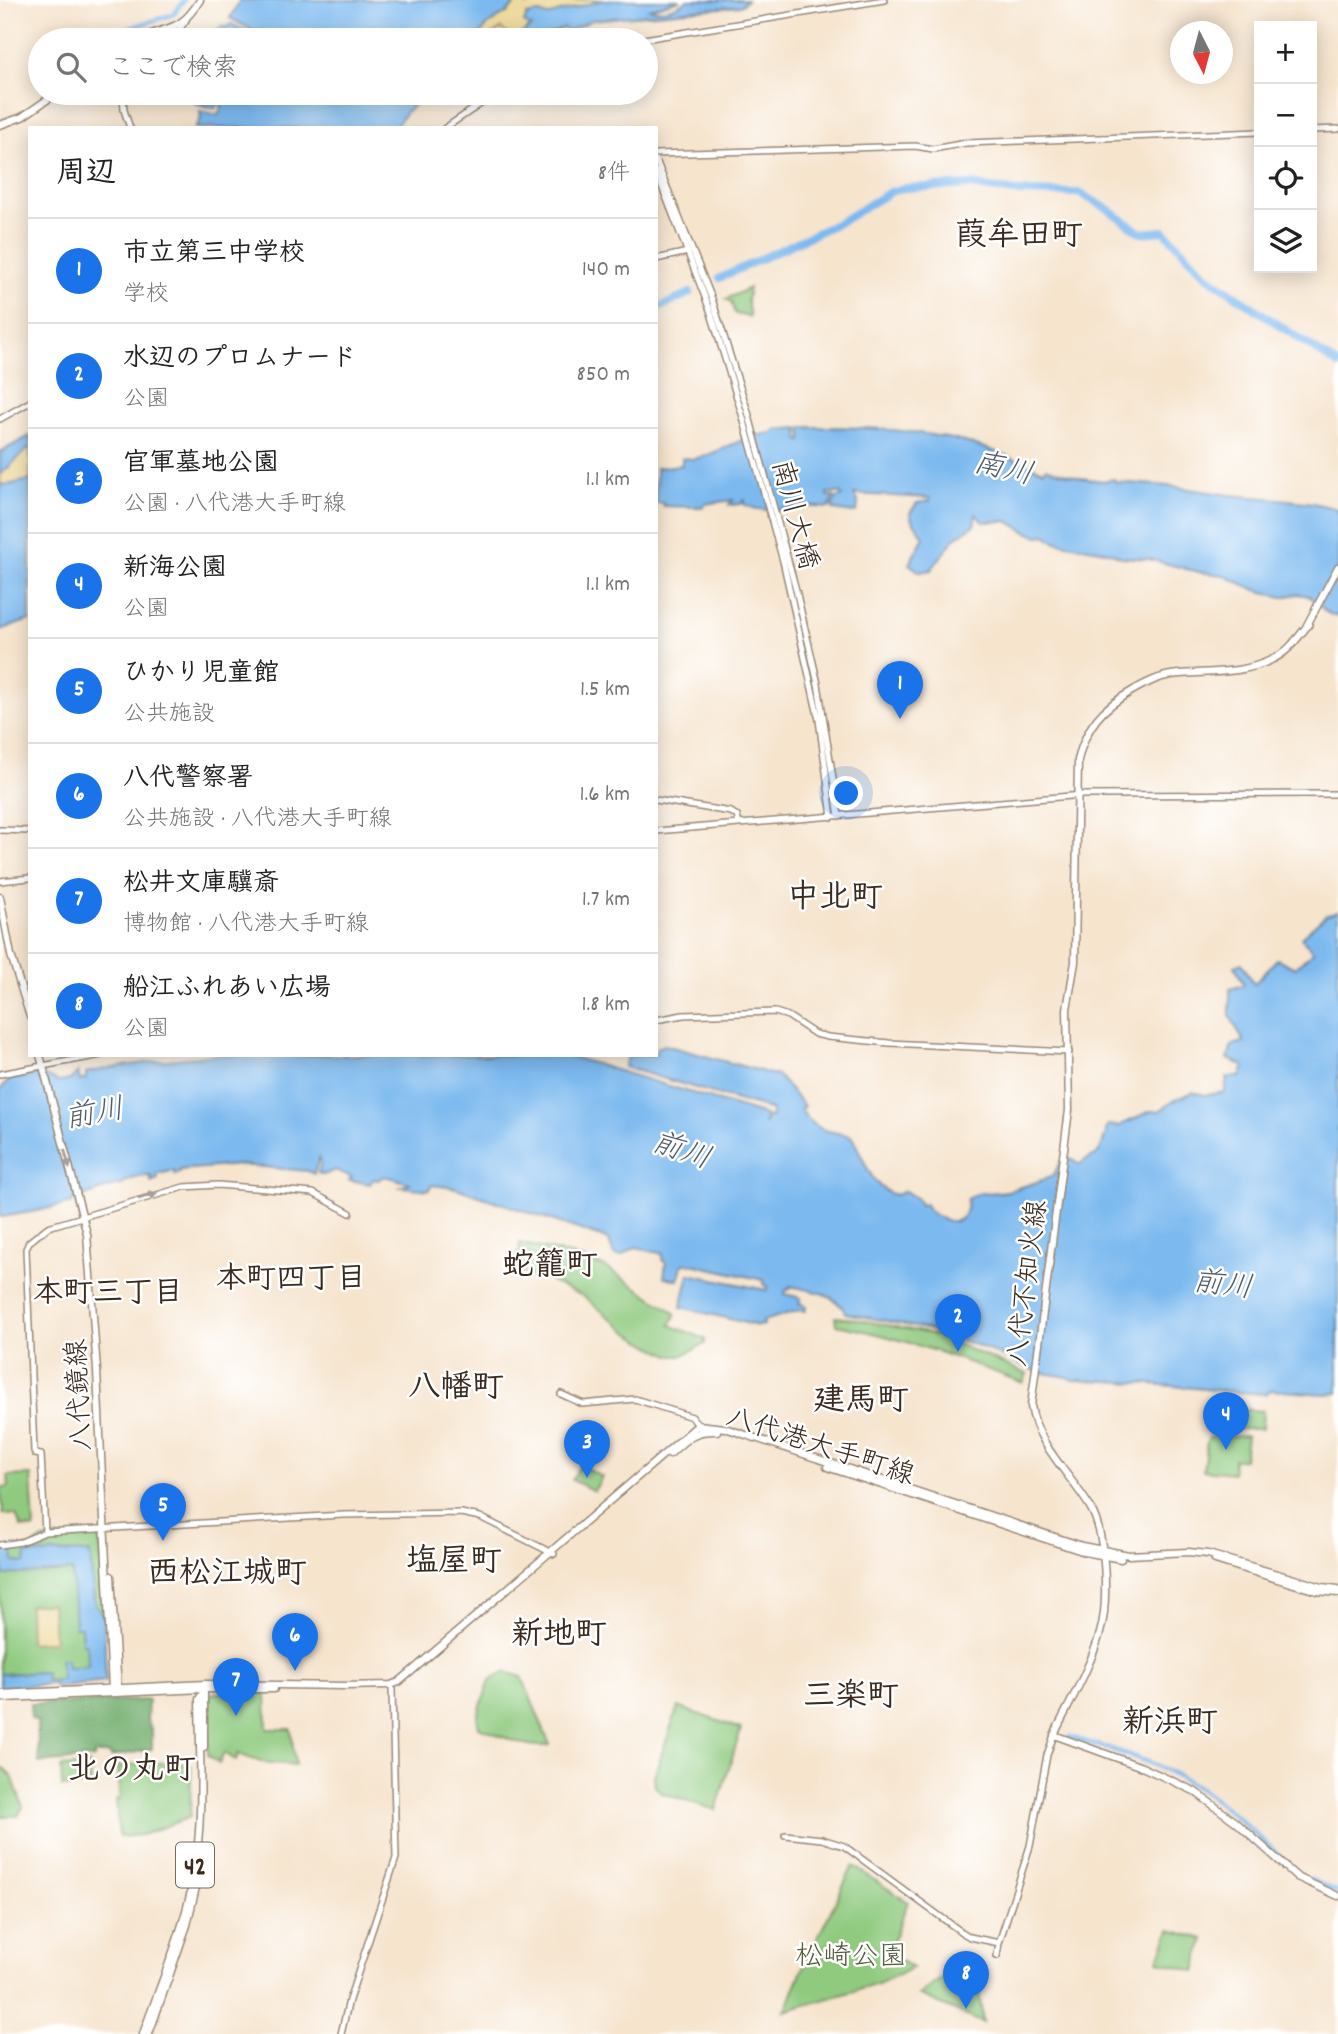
<!DOCTYPE html>
<html lang="ja">
<meta charset="utf-8">
<style>
body{margin:0;font-family:Dekko,"Klee One",sans-serif;background:#f6f6f6;color:#222}
.controls{position:absolute;right:21px;top:21px;display:grid;overflow:hidden;border-radius:0px;box-shadow:0 4px 18px #0003}
.controls button{width:63px;height:63px;display:grid;place-items:center;padding:0;border:0;border-bottom:2px solid #e0e0e0;background:#fff;color:#222;font:35px sans-serif}
.compass{position:absolute;left:1170px;top:21px;width:63px;height:63px;border-radius:50%;background:#fff;box-shadow:0 4px 18px #0003;rotate:174deg}
.you{position:absolute;left:847px;top:794px;width:24px;height:24px;margin:-18px;border:5px solid #fff;border-radius:50%;background:#1a73e8;box-shadow:0 0 0 10px #1a73e833}
.badge{display:grid;place-items:center;width:46px;height:46px;border-radius:50%;background:#1a73e8;color:#fff;font-size:23px;font-weight:700}
.pin{position:absolute;translate:-50% -58px;filter:drop-shadow(0 2px 4px #0008)}
.pin::after{content:'';position:absolute;top:37px;width:24px;height:21px;background:inherit;clip-path:polygon(0 0,100% 0,50% 100%)}
.list{margin:0;padding:0;list-style:none}
h2{display:flex;justify-content:space-between;align-items:center;height:91px;margin:0;padding:0 28px;font-size:30px}
h2 small{font-size:23px;font-weight:400;color:#767676}
.list li{display:grid;grid-template-columns:46px 1fr auto;gap:21px;align-items:center;box-sizing:border-box;height:105px;padding:0 28px;border-top:2px solid #e0e0e0}
.list b{display:block;font-size:26px;white-space:nowrap}
.list p{margin:0;font-size:23px;white-space:nowrap;color:#767676}
.list em{font-size:23px;font-style:normal;color:#767676}
.icon{flex:none;width:38px;height:38px;fill:none;stroke:currentColor;stroke-width:2;stroke-linecap:round;stroke-linejoin:round}
.map{position:relative;flex:none;width:1338px;height:2034px;overflow:hidden}
.search{position:absolute;background:#fff;box-shadow:0 4px 18px #0003;left:28px;top:28px;width:630px;height:77px;display:flex;align-items:center;gap:18px;box-sizing:border-box;padding:0 24px;border-radius:38px;color:#767676;font-size:26px}
.panel{position:absolute;background:#fff;box-shadow:0 4px 18px #0003;left:28px;top:126px;width:630px;height:931px;border-radius:0px}
.map>svg:first-child{display:block}
</style>
<div class="map">
<svg width="1338" height="2034" viewBox="0 0 1338 2034">
<rect width="100%" height="100%" fill="#fff"/>
<filter id="ink" filterUnits="userSpaceOnUse"><feTurbulence type="fractalNoise" baseFrequency=".0143" numOctaves="2"/><feDisplacementMap in="SourceGraphic" scale="14" xChannelSelector="R" yChannelSelector="G"/><feConvolveMatrix kernelMatrix="1 2 1 2 8 2 1 2 1" color-interpolation-filters="sRGB"/></filter>
<filter id="wash" filterUnits="userSpaceOnUse"><feTurbulence type="fractalNoise" baseFrequency=".00686" numOctaves="4" result="noise"/><feDisplacementMap in="SourceGraphic" scale="28" xChannelSelector="R" yChannelSelector="G"/><feGaussianBlur stdDeviation="1.57" result="paint"/><feColorMatrix in="noise" values="0 0 0 0 0 0 0 0 0 0 0 0 0 0 0 0 0 1.4 0 .05"/><feComposite in="paint" operator="in"/></filter>
<g filter="url(#wash)">
<rect width="100%" height="100%" fill="#f6e4cd"/>
<path fill="#8fca7f" stroke="#657a4e" stroke-width="2" d="M749 288 747 301 750 317 735 314 731 302 726 299Z
M520 1243 571 1255 605 1267 671 1310 676 1315 670 1325 705 1339V1344L681 1356H672L651 1346 629 1333 583 1296 551 1282 539 1260 519 1249Z
M518 1252C529 1259 541 1265 541 1280L509 1267Z
M835 1317 855 1319 936 1335 1027 1374 1023 1383C962 1359 901 1337 836 1325Z
M1210 1407 1263 1411 1262 1429H1209Z
M1247 1436 1244 1459H1234L1233 1473 1203 1470 1207 1441 1210 1437Z
M580 1465 602 1477 594 1491 572 1480Z
M31 1475 34 1529 21 1527 16 1515 3 1514 1 1488 9 1487 8 1476Z
M100 1536 106 1680 0 1687V1549L32 1547 43 1539Z
M504 1672 522 1677 550 1745C528 1750 499 1735 479 1727L477 1717 490 1680Z
M266 1692 267 1729H291L295 1765 261 1762 238 1754 236 1760 224 1753 219 1764 208 1755V1696L214 1693Z
M678 1707 741 1729 716 1810 662 1793 655 1786 654 1776Z
M169 1762 191 1765 190 1817 142 1835 119 1837 116 1799H120L118 1766Z
M90 1765 91 1785 62 1787 61 1767Z
M0 1769H4L12 1776 23 1807 18 1816H0Z
M853 1866 908 1902 888 1953 912 1968 878 1984 785 2011 803 1968Z
M1170 1930 1204 1939 1195 1971 1158 1961Z
M944 1977 979 1991 983 2023 918 1995Z"/>
<path fill="#73ae6e" stroke="#576c46" stroke-width="2" d="M148 1700 147 1719 152 1732V1749L111 1757 110 1754H94V1758L39 1763 37 1720 31 1719 30 1704Z"/>
<path fill="#eeda9e" stroke="#94825e" stroke-width="2" d="M518 0H530L526 6 535 0H603L547 16 539 13C532 27 520 40 504 40L508 34 501 29 486 40H477L487 25 508 12Z
M30 447V480L7 485 0 484 1 472Z
M34 1604H52L54 1642 30 1643 29 1606Z"/>
<path fill="#7bb9ef" stroke="#5b7286" stroke-width="2" d="M240 0H518L508 12 487 25 477 40H206L222 26 226 28 231 24 249 33 252 30 230 18Z
M603 0H680L649 9C661 12 677 8 687 0H747L740 6 592 20 567 32 564 28 536 40H513L531 27 524 23 527 15 539 13 547 16Z
M196 93H428L407 111 394 128H195L201 118 200 111 218 115 222 106 219 102 215 108 195 103Z
M802 427C858 427 914 428 968 443 995 450 1019 461 1044 471L1046 468 1081 478 1103 481 1114 479 1116 482 1169 486 1229 495 1279 499 1313 503 1338 509V617L1327 613 1309 596 1298 594 1282 597 1256 590 1223 575 1198 572 1149 559 1121 557 1110 552 1057 542 1045 535 1038 536 1027 532 1007 521 983 522 976 514 974 525 954 539 931 570 920 572 909 564 924 537 912 520 910 513 917 503 930 501V498L854 494 858 501 857 511 853 513 834 510 832 507 836 498 842 496 840 493H827V496H834L829 508 802 506 801 504C787 511 758 513 744 504L745 499 741 504 729 505 733 500 704 504V507L663 506V503H656V468L682 465V458L694 459 708 455 745 439 751 440 753 436 773 433 775 430 799 428V440L802 441Z
M30 436V447L0 475V452Z
M30 480V620L0 630V484L7 485Z
M1338 911V1393L1324 1394 1271 1390 1265 1394C1200 1390 1136 1380 1072 1380L1068 1377 1038 1372 979 1346 931 1330 846 1313C831 1290 815 1292 790 1286L789 1290H786L785 1294 801 1298 799 1303 806 1306 805 1311 800 1310 763 1321 764 1325 758 1326 681 1307 689 1274 766 1290 768 1286 764 1285V1280L687 1263 682 1265 678 1280 664 1277 666 1263 662 1260 663 1254 636 1247 621 1256 614 1255 609 1241 602 1237 456 1188 432 1185 429 1190 401 1187 410 1183 384 1176 378 1180 373 1179 370 1184 349 1180 352 1177 335 1170 324 1175 318 1173 321 1164 319 1158 314 1174 308 1171 240 1165 180 1170V1173L175 1175 174 1171 157 1174 158 1179 151 1182V1176C140 1176 129 1178 122 1185 107 1186 89 1196 73 1200V1203C49 1208 25 1214 0 1217V1090L9 1080 40 1074 59 1082 70 1080 78 1072 80 1081 86 1079V1073C130 1063 172 1060 215 1055H566L765 1115 764 1125 768 1116 772 1117V1110L624 1067 627 1058 633 1055H656V1048L665 1045 778 1076 804 1106 801 1109C811 1131 830 1131 851 1136 864 1155 870 1190 896 1195L905 1191 917 1199 920 1205 926 1204 927 1209C945 1224 967 1230 967 1199 978 1189 997 1195 1011 1190 1026 1185 1039 1183 1054 1175L1060 1162 1066 1158 1073 1159 1079 1165C1085 1160 1090 1158 1096 1155 1103 1150 1105 1133 1108 1125L1119 1126 1151 1111H1159L1177 1099 1193 1092 1205 1095 1225 1092 1227 1077H1240L1244 1066 1228 1059 1232 1045 1244 1042 1230 1016V989L1244 985 1235 966 1242 963 1254 984 1277 959 1295 968 1313 952 1301 937 1326 915Z
M10 1549 13 1551 14 1562 25 1563 26 1554 90 1552 94 1602 104 1617 106 1681 55 1687 53 1684 0 1687V1674L45 1672 46 1681 62 1680 60 1659H66L67 1668 88 1666 87 1645 82 1644 81 1627H75L72 1571 4 1575 0 1550Z"/>
<g fill="none" stroke-linecap="round" stroke-linejoin="round">
<path stroke="#7bb9ef" stroke-width="4.5" d="M108 40 124 30 174 14 184 0
M0 122 13 118
M1069 1737C1113 1749 1161 1763 1200 1789 1234 1812 1264 1842 1294 1870
M1309 1879 1338 1892"/>
<path stroke="#7bb9ef" stroke-width="8" d="M720 278 842 221 890 192 904 188 971 185 1015 192 1079 193 1108 209 1138 231 1142 233 1164 231 1208 277 1338 365
M656 309 690 293"/>
</g>
</g>
<g filter="url(#ink)">
<g fill="none" stroke-linecap="round" stroke-linejoin="round">
<defs>
<path id="minor" d="M172 40 186 20
M638 40 884 0
M123 93 124 110 130 128
M445 128 497 93
M1312 130 1338 129
M656 154 915 146 933 149 966 143 1259 132
M656 160 712 299 748 412 796 590 818 684 839 816
M656 171 710 310 742 414 783 561 819 720 832 817
M656 259 688 252
M0 419 30 402
M656 800 731 812 737 816 739 824
M0 830 30 831
M656 831 1083 795 1338 794
M0 881 30 878
M656 1020 683 1015 775 1012 788 1016 815 1034 828 1037 889 1043 1069 1052
M0 1074 101 1055
M561 1394 583 1404 635 1399 692 1417 701 1430
M45 1532 41 1455 35 1454 34 1451 26 1249 29 1242 48 1227 184 1187 218 1185 313 1193 350 1213
M0 1545 21 1542 45 1532 343 1515 461 1513 480 1517 554 1554
M785 1835 822 1839 844 1846 960 1931 970 1937 999 1943
M997 1956 999 1943 1030 1846 1047 1755 1054 1735
M341 2034 349 2000 396 1858 392 1689"/>
<path id="major" d="M137 40C167 25 179 34 200 0
M0 125 22 117 57 93
M1309 624C1297 638 1289 652 1271 660 1241 675 1204 671 1171 675 1157 677 1144 684 1132 691 1102 708 1086 726 1078 760L1075 962 1067 1009 1069 1110 1031 1406C1037 1445 1070 1474 1090 1507 1106 1533 1109 1603 1100 1633 1090 1668 1070 1702 1054 1735L1142 1767 1194 1791 1236 1822 1297 1877 1338 1896
M1306 627 1338 567
M0 897 11 955 30 1017
M40 1055 87 1234 97 1370 112 1690
M670 1454C688 1438 693 1430 717 1431
M827 1467 1085 1552 1121 1559
M1215 1560 1317 1591 1338 1593
M111 1576 118 1691
M0 1694 206 1684 345 1686 391 1685 399 1682 698 1425 725 1428 1082 1546 1129 1555 1188 1552 1208 1554 1322 1587 1338 1589
M5 1698 204 1689H274
M204 1747V1691
M143 2034C160 1985 184 1930 193 1881 204 1821 200 1759 199 1699L205 1689
M149 2034 187 1925 196 1887"/>
</defs>
<use href="#minor" stroke="#988776" stroke-width="8"/>
<use href="#major" stroke="#988776" stroke-width="9"/>
<use href="#minor" stroke="#fff" stroke-width="5"/>
<use href="#major" stroke="#fff" stroke-width="6"/>
</g>
<defs><path id="oneway-solid" d="M-6-.8H1V-3.2L6.5 0L1 3.2V.8H-6Z" transform="scale(1.75)"/></defs>
<g fill="#a79f9a">
<use href="#oneway-solid" transform="translate(67 1159) rotate(75)"/>
<use href="#oneway-solid" transform="translate(148 1196) rotate(-17)"/>
</g>
</g>
<g text-anchor="middle" stroke-width="5" stroke-linejoin="round" paint-order="stroke">
<rect fill="#fff" stroke="#766a62" stroke-width="2" x="176" y="1842.5" width="38" height="45" rx="5"/>
<g font-size="26" font-weight="bold" fill="#3b2a1e">
<text x="195" y="1874">42</text>
</g>
<g font-size="28" fill="#3b2a1e" stroke="#fff">
<text transform="translate(797 514) rotate(75)" y="10">南川大橋</text>
<text transform="translate(1025 1283) rotate(-83)" y="10">八代不知火線</text>
<text transform="translate(77 1395) rotate(-93)" y="10">八代鏡線</text>
<text transform="translate(821 1444) rotate(18)" y="10">八代港大手町線</text>
</g>
<g font-size="28" fill="#545a3b" stroke="#fff">
<text x="851" y="1964">松崎公園</text>
</g>
<g font-size="30" font-style="italic" fill="#515c67" stroke="#fff">
<text transform="translate(1004 467) rotate(13)" y="10">南川</text>
<text transform="translate(94 1112) rotate(-10)" y="10">前川</text>
<text transform="translate(682 1149) rotate(19)" y="10">前川</text>
<text transform="translate(1223 1283) rotate(7)" y="10">前川</text>
</g>
<g font-size="30" font-weight="bold" fill="#3b2a1e" stroke="#fff">
<text x="291" y="1287">本町四丁目</text>
<text x="108" y="1301">本町三丁目</text>
</g>
<g font-size="32" font-weight="bold" fill="#3b2a1e" stroke="#fff">
<text x="1019" y="244">葭牟田町</text>
<text x="835" y="906">中北町</text>
<text x="550" y="1274">蛇籠町</text>
<text x="456" y="1396">八幡町</text>
<text x="861" y="1409">建馬町</text>
<text x="454" y="1570">塩屋町</text>
<text x="227" y="1582">西松江城町</text>
<text x="559" y="1643">新地町</text>
<text x="851" y="1705">三楽町</text>
<text x="1170" y="1731">新浜町</text>
<text x="132" y="1778">北の丸町</text>
</g>
</g>
</svg>
<div class="controls">
<button>+</button>
<button>−</button>
<button><svg class="icon" aria-label="locate" viewBox="0 0 24 24"><circle cx="12" cy="12" r="6"/><path d="M12 2v4M12 18v4M2 12h4M18 12h4"/></svg></button>
<button><svg class="icon" aria-label="layers" viewBox="0 0 24 24"><path d="M12 4l9 5-9 5-9-5zM3 14l9 5 9-5"/></svg></button>
</div>
<svg class="compass" viewBox="-18 -18 36 36"><path d="M0-13l5 13h-10z" fill="#e53935"/><path d="M0 13l5-13h-10z" fill="#767676"/></svg>
<div class="you"></div>
<div class="pin badge" style="left:900px;top:719px">1</div>
<div class="pin badge" style="left:958px;top:1352px">2</div>
<div class="pin badge" style="left:587px;top:1478px">3</div>
<div class="pin badge" style="left:1226px;top:1450px">4</div>
<div class="pin badge" style="left:163px;top:1541px">5</div>
<div class="pin badge" style="left:295px;top:1671px">6</div>
<div class="pin badge" style="left:236px;top:1716px">7</div>
<div class="pin badge" style="left:966px;top:2009px">8</div>
<div class="search"><svg class="icon" aria-label="search" viewBox="0 0 24 24"><circle cx="10" cy="10" r="6"/><path d="M15 15l6 6"/></svg>ここで検索</div>
<section class="panel">
<h2>周辺<small>8件</small></h2>
<ul class="list">
<li><span class="badge">1</span><div><b>市立第三中学校</b><p>学校</p></div><em>140 m</em></li>
<li><span class="badge">2</span><div><b>水辺のプロムナード</b><p>公園</p></div><em>850 m</em></li>
<li><span class="badge">3</span><div><b>官軍墓地公園</b><p>公園 · 八代港大手町線</p></div><em>1.1 km</em></li>
<li><span class="badge">4</span><div><b>新海公園</b><p>公園</p></div><em>1.1 km</em></li>
<li><span class="badge">5</span><div><b>ひかり児童館</b><p>公共施設</p></div><em>1.5 km</em></li>
<li><span class="badge">6</span><div><b>八代警察署</b><p>公共施設 · 八代港大手町線</p></div><em>1.6 km</em></li>
<li><span class="badge">7</span><div><b>松井文庫驥斎</b><p>博物館 · 八代港大手町線</p></div><em>1.7 km</em></li>
<li><span class="badge">8</span><div><b>船江ふれあい広場</b><p>公園</p></div><em>1.8 km</em></li>
</ul>
</section>
</div>
